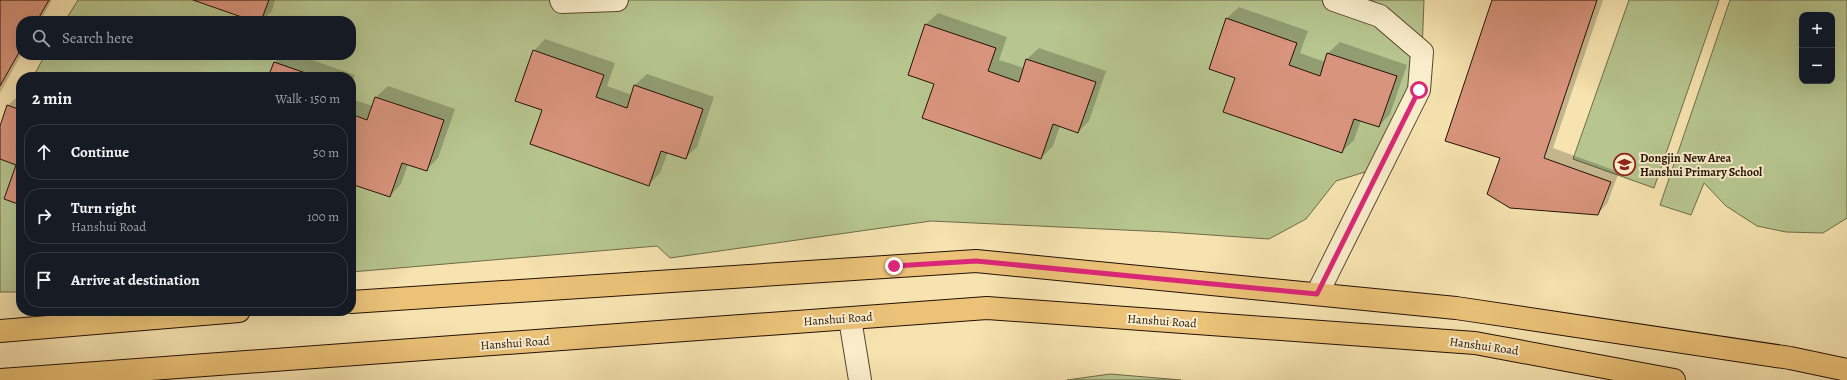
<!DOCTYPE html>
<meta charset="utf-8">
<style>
body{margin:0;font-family:Alegreya,serif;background:#20242c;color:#f1f3f6}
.controls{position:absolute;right:12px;top:12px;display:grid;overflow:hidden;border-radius:8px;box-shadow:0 4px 16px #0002}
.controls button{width:36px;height:36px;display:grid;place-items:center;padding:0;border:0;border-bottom:1px solid #363941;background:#171b24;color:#f1f3f6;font:20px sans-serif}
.stop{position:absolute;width:12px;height:12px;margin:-9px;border:3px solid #db2777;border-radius:50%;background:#fff}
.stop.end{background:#db2777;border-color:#fff;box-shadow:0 1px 4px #0008}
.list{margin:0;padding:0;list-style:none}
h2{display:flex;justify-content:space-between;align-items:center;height:52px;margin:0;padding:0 16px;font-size:17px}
h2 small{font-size:13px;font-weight:400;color:#9ea1a6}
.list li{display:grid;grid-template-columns:26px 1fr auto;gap:12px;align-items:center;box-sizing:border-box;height:56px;margin:0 8px 8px;padding:0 8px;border:1px solid #363941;border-radius:16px}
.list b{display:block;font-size:15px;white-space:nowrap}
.list p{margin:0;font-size:13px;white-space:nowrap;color:#9ea1a6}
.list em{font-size:13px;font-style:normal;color:#9ea1a6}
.icon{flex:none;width:22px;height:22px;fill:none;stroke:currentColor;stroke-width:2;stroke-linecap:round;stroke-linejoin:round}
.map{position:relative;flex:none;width:1847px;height:380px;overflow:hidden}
.search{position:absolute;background:#171b24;box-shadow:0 4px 16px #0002;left:16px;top:16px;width:340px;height:44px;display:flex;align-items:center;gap:10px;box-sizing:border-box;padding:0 14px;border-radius:16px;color:#9ea1a6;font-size:15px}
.panel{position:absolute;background:#171b24;box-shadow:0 4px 16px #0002;left:16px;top:72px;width:340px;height:244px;border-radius:16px}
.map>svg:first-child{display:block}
</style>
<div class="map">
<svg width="1847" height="380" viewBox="0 0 1847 380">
<rect width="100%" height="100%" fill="#f6e3af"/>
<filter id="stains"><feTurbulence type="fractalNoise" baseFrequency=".005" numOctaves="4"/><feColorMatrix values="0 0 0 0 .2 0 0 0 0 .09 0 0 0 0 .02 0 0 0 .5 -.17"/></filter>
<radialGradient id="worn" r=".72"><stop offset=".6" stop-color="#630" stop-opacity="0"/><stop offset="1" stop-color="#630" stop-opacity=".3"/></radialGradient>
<path fill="#b7c58f" stroke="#6e6b4a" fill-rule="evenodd" d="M78 0H1424L1422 52 1381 167 1336 181 1306 219 1269 239 1167 232 931 221 670 258 657 246 351 272V77H33L45 55H351V21H65Z
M1629 0H1719L1654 188 1573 159Z
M1730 0H1847V218L1823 233 1786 232 1757 226 1726 206 1704 183 1691 215 1660 205ZM1802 15H1832V81H1802Z
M21 99V292H0V139Z
M1110 374 1181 380H1067Z"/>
<path fill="#0003" d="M0 0H52L40 21H21V55L0 93Z
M196 0H275L272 11 261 21H256Z
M1493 0H1603L1553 148 1619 172 1607 204 1597 214 1501 157Z
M1239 7 1308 31 1300 53 1325 62 1328 53 1340 42 1407 65 1390 114 1379 126 1361 120 1354 140 1342 152 1236 77 1210 68 1227 18Z
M938 13 1007 37 999 60 1024 68 1027 59 1039 48 1106 71 1089 121 1078 132 1060 126 1053 146 1041 158 935 83 926 24Z
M545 39 615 63 607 86 632 95 635 85 647 74 714 97 697 147 685 158 668 152 660 173 649 184 543 110 534 51Z
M282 55H298L355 75 351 87V77H270L275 62Z
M388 86 455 109 438 158 426 170 408 164 401 184 390 196 351 183V99L373 106 376 97Z
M20 94H21V204L17 164 0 158V129L8 105Z"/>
<path fill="#d8947c" stroke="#251106" d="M0 0H49L37 21H21V49L0 86Z
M193 0H269L261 21H253Z
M1492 0H1597L1544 158 1611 182 1598 215 1510 208 1487 194 1500 158 1445 141Z
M1226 18 1297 43 1289 65 1320 76 1327 53 1397 76 1379 127 1354 119 1342 153 1223 112 1235 78 1209 69Z
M925 24 996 48 988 71 1019 82 1026 59 1096 82 1078 133 1053 124 1041 159 922 118 934 84 908 75Z
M533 50 604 75 596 97 627 108 634 85 703 109 686 159 661 151 649 186 530 144 542 110 515 101Z
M274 62 317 77H268Z
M375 97 444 120 427 171 402 163 390 197 351 184V114L367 120Z
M7 105 21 110V205L4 199 16 165 0 159V126Z"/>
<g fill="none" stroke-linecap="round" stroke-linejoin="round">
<defs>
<path id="minor" d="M561 0 562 2 617 0
M1317 294 1419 90 1422 52 1380 16 1334 0
M850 319 860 380"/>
<path id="major" d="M351 302 976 261 1456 308 1790 358 1847 370
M0 331 239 311
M0 380 987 308 1475 343 1674 380"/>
</defs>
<use href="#minor" stroke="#594630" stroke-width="24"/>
<use href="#major" stroke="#251106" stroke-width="24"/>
<use href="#minor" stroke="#f9edcb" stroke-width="22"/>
<use href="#major" stroke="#ebc278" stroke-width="22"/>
</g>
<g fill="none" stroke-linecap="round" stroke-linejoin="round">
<path stroke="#db2777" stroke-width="5" d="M894 266 976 261 1317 294 1419 90"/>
</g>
<defs>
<symbol id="school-ring" viewBox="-11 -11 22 22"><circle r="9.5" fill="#f9edcb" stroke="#8f2418" stroke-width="1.5"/><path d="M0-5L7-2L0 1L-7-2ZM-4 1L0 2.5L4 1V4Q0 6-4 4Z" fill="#8f2418"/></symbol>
</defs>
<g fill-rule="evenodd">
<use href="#school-ring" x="1612" y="152" width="25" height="25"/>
</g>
<g text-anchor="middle" stroke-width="4" stroke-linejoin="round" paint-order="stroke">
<g font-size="12" font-weight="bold" fill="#251106" stroke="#f9edcb" text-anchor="start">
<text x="1640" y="162">Dongjin New Area<tspan x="1640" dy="14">Hanshui Primary School</tspan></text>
</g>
<g font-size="12" fill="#251106" stroke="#f9edcb">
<text transform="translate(838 319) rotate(-4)" y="4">Hanshui Road</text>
<text transform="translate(1162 321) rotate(4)" y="4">Hanshui Road</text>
<text transform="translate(515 343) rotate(-4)" y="4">Hanshui Road</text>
<text transform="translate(1484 346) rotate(8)" y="4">Hanshui Road</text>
</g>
</g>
<rect width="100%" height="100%" filter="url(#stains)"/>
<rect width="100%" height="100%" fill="url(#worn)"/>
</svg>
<div class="controls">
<button>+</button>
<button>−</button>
</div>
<div class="stop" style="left:1419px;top:90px"></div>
<div class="stop end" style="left:894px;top:266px"></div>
<div class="search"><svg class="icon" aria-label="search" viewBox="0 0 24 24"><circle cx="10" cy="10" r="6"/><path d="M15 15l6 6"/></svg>Search here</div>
<section class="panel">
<h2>2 min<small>Walk · 150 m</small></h2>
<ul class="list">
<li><svg class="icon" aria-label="ahead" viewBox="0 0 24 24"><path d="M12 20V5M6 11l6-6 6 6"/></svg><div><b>Continue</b></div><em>50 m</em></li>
<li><svg class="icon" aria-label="right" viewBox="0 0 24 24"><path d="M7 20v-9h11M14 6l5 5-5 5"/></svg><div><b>Turn right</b><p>Hanshui Road</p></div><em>100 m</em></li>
<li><svg class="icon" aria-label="arrive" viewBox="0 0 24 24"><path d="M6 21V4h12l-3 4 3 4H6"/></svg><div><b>Arrive at destination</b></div></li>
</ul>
</section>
</div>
